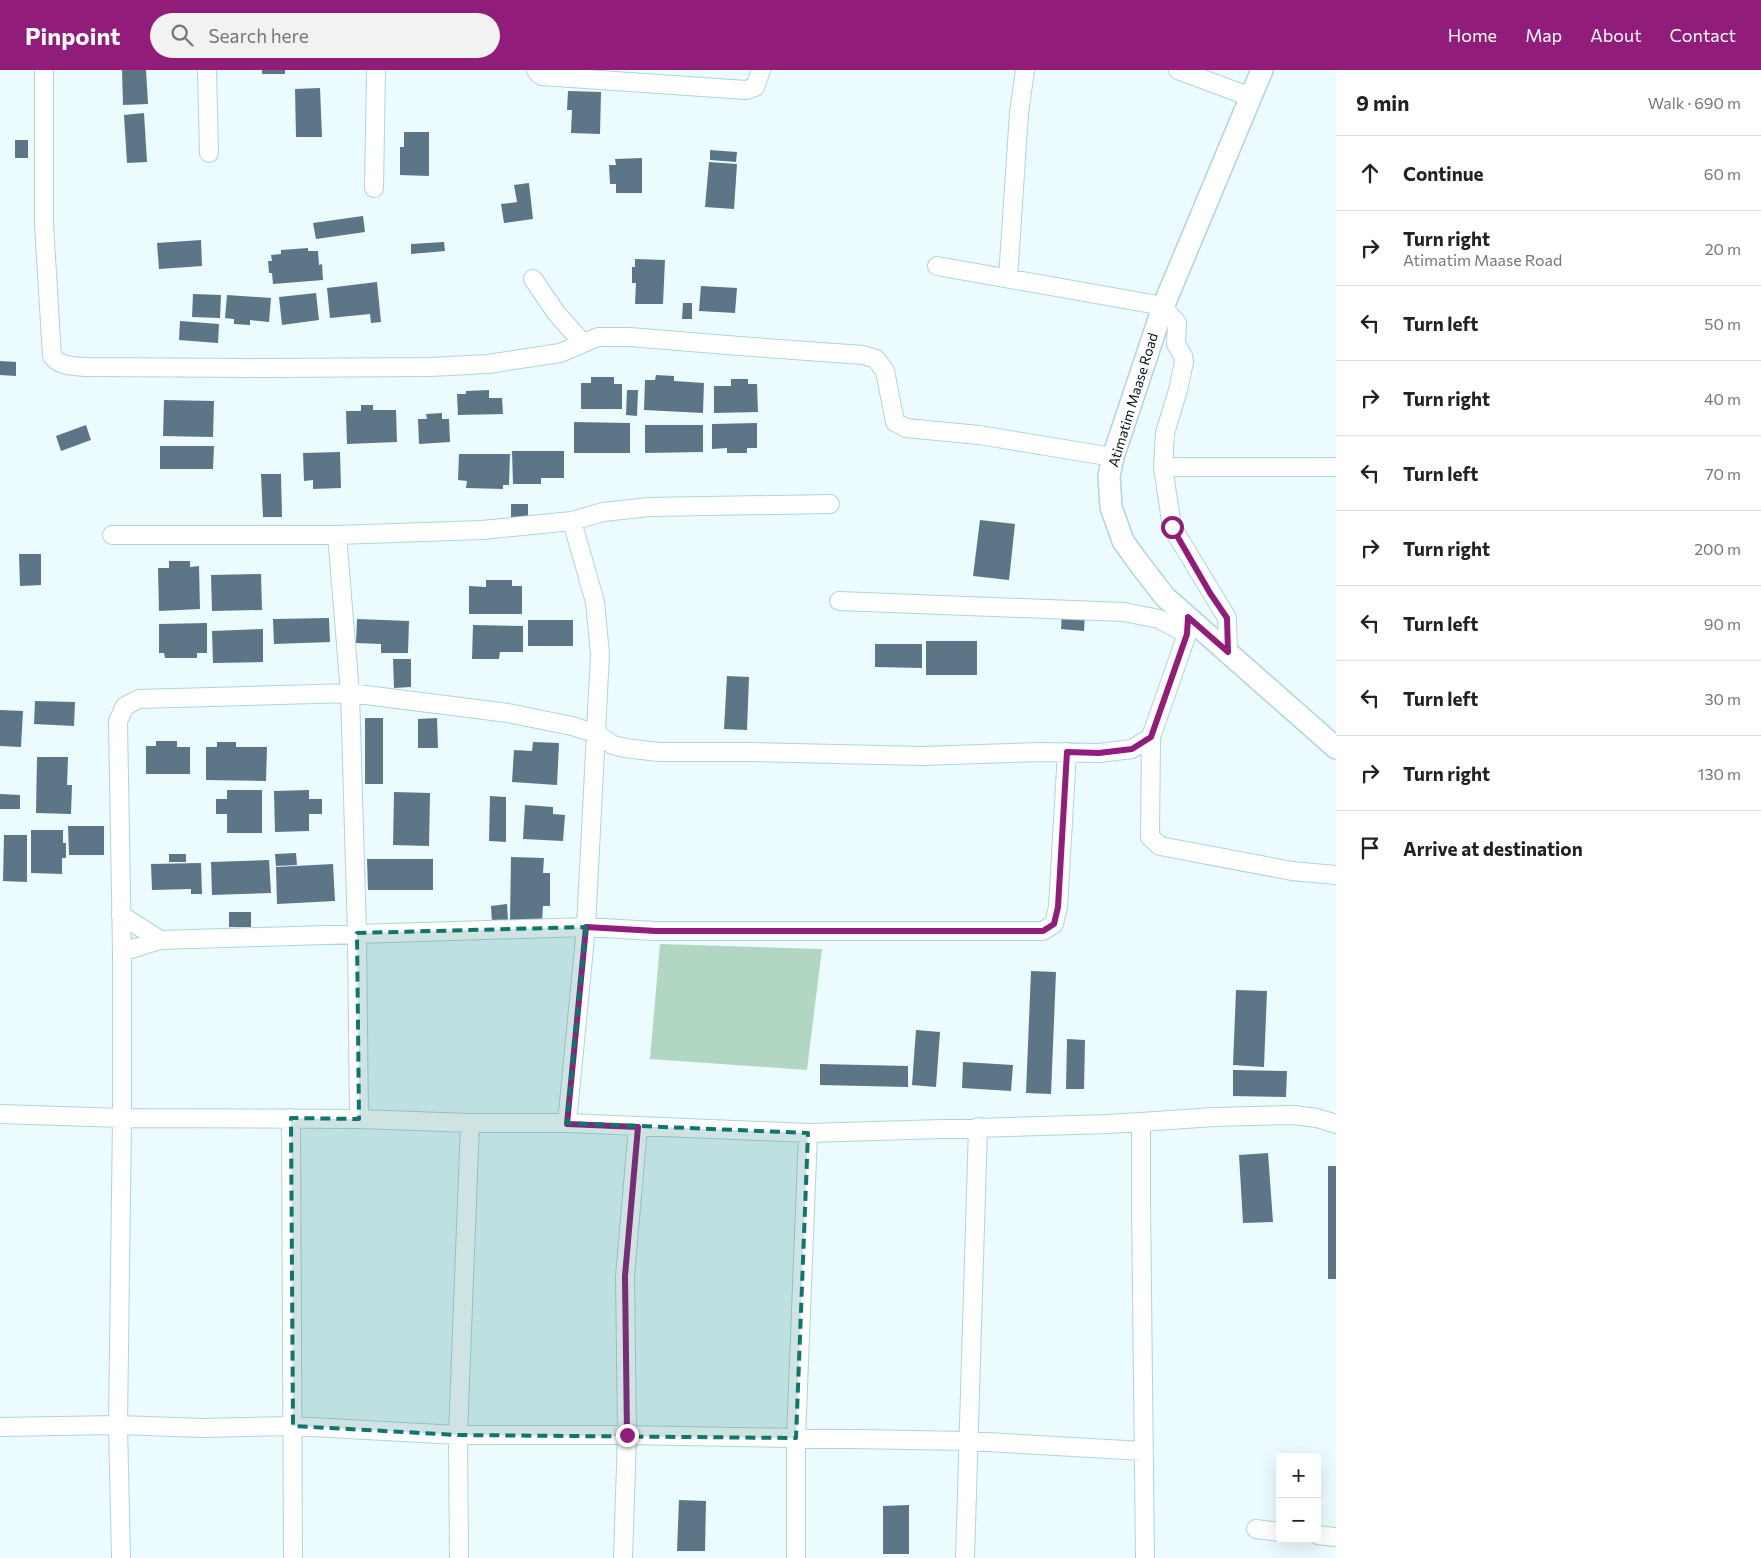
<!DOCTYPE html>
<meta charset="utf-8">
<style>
body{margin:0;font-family:Commissioner,sans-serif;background:#f2f2f2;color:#222}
.controls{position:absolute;right:15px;bottom:15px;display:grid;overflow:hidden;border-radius:5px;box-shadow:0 5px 20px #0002}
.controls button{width:45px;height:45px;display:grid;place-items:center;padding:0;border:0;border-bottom:1px solid #e0e0e0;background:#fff;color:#222;font:25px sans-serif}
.stop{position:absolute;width:15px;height:15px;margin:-11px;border:4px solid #921c7a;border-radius:50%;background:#fff}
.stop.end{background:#921c7a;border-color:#fff;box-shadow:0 1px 5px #0008}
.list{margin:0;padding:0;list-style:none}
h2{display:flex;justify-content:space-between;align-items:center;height:65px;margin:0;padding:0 20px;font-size:21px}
h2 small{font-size:16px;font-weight:400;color:#767676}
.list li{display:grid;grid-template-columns:32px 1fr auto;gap:15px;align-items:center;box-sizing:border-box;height:75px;padding:0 20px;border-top:1px solid #e0e0e0}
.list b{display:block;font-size:19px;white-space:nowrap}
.list p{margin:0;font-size:16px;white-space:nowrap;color:#767676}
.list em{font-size:16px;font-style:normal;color:#767676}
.icon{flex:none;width:28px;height:28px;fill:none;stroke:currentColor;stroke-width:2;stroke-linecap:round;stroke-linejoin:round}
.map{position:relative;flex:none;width:1336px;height:1488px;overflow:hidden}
header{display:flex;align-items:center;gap:30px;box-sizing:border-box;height:70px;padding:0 25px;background:#921c7a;color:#fff}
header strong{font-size:24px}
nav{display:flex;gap:28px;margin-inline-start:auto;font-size:18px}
.search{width:350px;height:45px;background:#f2f2f2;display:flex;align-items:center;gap:12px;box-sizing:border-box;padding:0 18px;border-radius:28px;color:#767676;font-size:19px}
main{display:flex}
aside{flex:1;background:#fff}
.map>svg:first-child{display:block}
</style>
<header>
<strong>Pinpoint</strong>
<div class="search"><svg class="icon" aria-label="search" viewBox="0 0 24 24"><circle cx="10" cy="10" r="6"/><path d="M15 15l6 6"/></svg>Search here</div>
<nav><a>Home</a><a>Map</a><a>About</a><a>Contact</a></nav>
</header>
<main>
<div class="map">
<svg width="1336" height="1488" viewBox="0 0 1336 1488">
<rect width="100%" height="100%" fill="#ecfbfe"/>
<path fill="#b1d7c3" d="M660 874 822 879 807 1000 650 989Z"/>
<path fill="#5c7687" d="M122 0H146L148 34 123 35Z
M262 0H285V4H262Z
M320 18 322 67H296L295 19Z
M568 21 601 22 600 64 571 63 572 40H567Z
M144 43 147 92 127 93 124 45Z
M404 62H429V106L400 105V77H404Z
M15 70H28V88H15Z
M710 80 737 82 736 92 710 90Z
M642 88V123H616V114H610L609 95H616L615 89Z
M709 92 737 94 734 139 705 137Z
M529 113 533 149 504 153 501 134 517 132 514 115Z
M363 146 365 162 316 169 313 153Z
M201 170 202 196 159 199 157 173Z
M444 172 445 181 411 184V174Z
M308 178V181H318L319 195 322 194 323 210 273 214 272 203H269L268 191H272L271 185 281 184V180Z
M635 189 665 190 663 234H635L636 213H632V197H635Z
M377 212 381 252 371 253 370 244 330 248 327 218Z
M701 216 737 218 735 243 699 241Z
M316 223 319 250 282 255 279 227Z
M193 224 221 225 220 248 192 247Z
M227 225 271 228 269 252 250 250V255L234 254V249L225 248Z
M683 233H692V249H682Z
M180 251 219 254 218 273 179 270Z
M0 291 16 292V306L0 305Z
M656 305 674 306V311L704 313 703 343 644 340 645 310H655Z
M591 307H614V314H622V339H581V313H591Z
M731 309H748V314H757L758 342 714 343V316H731Z
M489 320V328H502L503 344 458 345 457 324H466V321Z
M627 320H638L637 346 626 345Z
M164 330 214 331 213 367 163 366Z
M361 335H373V340H396L397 372 347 374 346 341H361Z
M442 343V349H449L450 372 419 374 418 349H427L426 344Z
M574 352 630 353V383H574Z
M757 353V378H747V383H727V378L712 379V354Z
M86 355 91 370 61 381 56 366Z
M645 355H703V382L645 383Z
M160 376H214L213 399H160Z
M512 381H564V408H541V414H513Z
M340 382 341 418 313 419V410L304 411 303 383Z
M459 384H510L509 415H503V419L466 418 467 411 458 410Z
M261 404H281L282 447H263Z
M511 434H528V448L511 449Z
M980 450 1015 454 1009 510 973 506Z
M19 484H41V515L20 516Z
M169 491H190V497L199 496 200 539 159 541 158 498H169Z
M261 504 262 540 212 541 211 505Z
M486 510H512V516H522V544H469V516L486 517Z
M1062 542 1085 543 1084 561 1061 559Z
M329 548 330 572 274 574 273 549Z
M357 549 409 551 408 583H381V574L356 573Z
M528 550H573V576H528Z
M207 553V583H197V588H165L164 583H159V554Z
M473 555 523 556V582H500L499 589H472Z
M263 559V592L213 593 212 561Z
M926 571H977V605H926Z
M875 574H922V598L875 597Z
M393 589H411V617L394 618Z
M727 606 749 607 747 660 724 659Z
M35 631 75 632 74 656 34 654Z
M0 640 23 641 21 677 0 676Z
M365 648H383V714H365Z
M437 648 438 678H418V649Z
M156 671H177V677H190V704H146V676H156Z
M217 672H236V677H267L266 711 206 710V677H217Z
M533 672 559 673 557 715 512 712 514 680 532 681Z
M37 687H68L67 715H72L71 744 36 743Z
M227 720H262V763H227V744H216V729H227Z
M309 720V729H322V744H309V761L275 762 274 721Z
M394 722 430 723 429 776 393 775Z
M0 724 20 725V739H0Z
M490 726 506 727V772L489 771Z
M525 735 553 737V744L565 745 563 771 523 769Z
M68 756H104V785H69Z
M31 760H63V773H66V788H62V804L31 803Z
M4 765H27V812L3 811Z
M296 783 297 795 276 796 275 784Z
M169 784H186V792H169Z
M511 787 544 788 543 803H550V836H543L542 851 510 850Z
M367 789H433V820H368Z
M269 790 271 823 212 825 211 792Z
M201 793 202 824H191V819L152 820 151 794Z
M333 794 335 831 277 834 276 797Z
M507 834 508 851 492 853 491 836Z
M229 842H251V857H229Z
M1031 901 1056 902 1051 1024 1026 1023Z
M1236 920 1267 921 1264 997 1233 995Z
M916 960 940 962 936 1017 912 1015Z
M1067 969 1085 970 1084 1019H1066Z
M963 992 1013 995 1011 1021 962 1018Z
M820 994 908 996V1017L820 1015Z
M1233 1000 1287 1001 1286 1027 1233 1026Z
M1268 1083 1273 1152 1243 1153 1239 1085Z
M1328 1096H1336V1209H1328Z
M679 1430 706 1431 705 1481H677Z
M909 1435V1484H883V1436Z"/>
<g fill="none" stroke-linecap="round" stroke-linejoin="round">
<defs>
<path id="minor" d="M44 0V154L52 286C60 297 75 296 88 297L267 298 430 297 488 294 560 283 598 267H630L739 276 863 285 876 289 885 301 895 352 906 358 979 365 1113 387
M207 0 209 83
M536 0 538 3 542 6 746 20 755 17 761 0
M1178 0 1251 27
M374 118 376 0
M937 196 1152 234 1163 237 1177 253 1176 274 1183 286 1184 292 1178 320 1165 363 1163 397 1172 457 1227 548 1228 582
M1008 208 1019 43 1025 0
M533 209 557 244 583 273
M1163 397H1336
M112 465H337L482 460 572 451 603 442 649 437 830 434
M337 465 350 623 357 863 359 1049
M839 531 1124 542 1159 549 1187 564
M1151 667 1150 767 1160 776 1292 801 1336 805
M121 845 160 870
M122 882 160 870 586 857 655 861H1043L1054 854 1058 837 1067 682
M0 1044 122 1048 359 1049 470 1053H567L808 1063 1108 1054 1141 1052V1131L1145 1488
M291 1048 293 1488
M1141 1052 1214 1047 1294 1045 1317 1048 1336 1054
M567 1053 586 857 600 584 595 532 572 451
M0 1357 118 1355 203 1358 293 1356 458 1365H627L968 1371 1143 1381
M1256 1459 1280 1462
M1317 1465 1336 1467
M121 1488 118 1355 122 1048V882L118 651 125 636 139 629 350 623 508 643 572 656 597 664 613 675 625 678 659 682H750L922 686 1040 682 1099 683 1132 679 1151 667 1187 564 1188 547
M459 1488 458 1365 470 1053
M623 1488 627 1365 625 1206 638 1057
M796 1488V1368L808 1063
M965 1488 978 1057"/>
<path id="major" d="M1262 0 1163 237 1113 387 1109 406 1111 437 1123 471 1138 492 1165 527 1336 678"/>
</defs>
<use href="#minor" stroke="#afd4dc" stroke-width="20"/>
<use href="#major" stroke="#afd4dc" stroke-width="24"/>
<use href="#minor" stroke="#fff" stroke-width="18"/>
<use href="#major" stroke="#fff" stroke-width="21"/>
</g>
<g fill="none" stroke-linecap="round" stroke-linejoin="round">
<path stroke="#921c7a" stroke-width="6" d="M627 1365 625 1206 638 1057 567 1054 586 857 656 861H1043L1054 854 1058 837 1067 682 1099 683 1132 679 1151 667 1187 564 1188 547 1228 582 1227 548 1210 523 1172 457"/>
</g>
<path fill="#0f766e" fill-opacity="0.2" stroke="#0f766e" stroke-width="4" stroke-dasharray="10 6" stroke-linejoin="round" d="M586 857 567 1053 808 1063 796 1368 458 1365 293 1356 291 1048 359 1049 357 863Z"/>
<g text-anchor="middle" stroke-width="4.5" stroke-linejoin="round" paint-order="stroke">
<g font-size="14" fill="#041114" stroke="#fff">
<text transform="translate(1133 330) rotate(-73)" y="5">Atimatim Maase Road</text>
</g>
</g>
</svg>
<div class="controls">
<button>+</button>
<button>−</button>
</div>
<div class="stop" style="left:1172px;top:457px"></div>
<div class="stop end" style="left:627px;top:1365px"></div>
</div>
<aside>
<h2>9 min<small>Walk · 690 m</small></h2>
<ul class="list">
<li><svg class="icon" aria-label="ahead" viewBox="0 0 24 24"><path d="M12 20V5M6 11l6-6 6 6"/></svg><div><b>Continue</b></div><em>60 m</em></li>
<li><svg class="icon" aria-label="right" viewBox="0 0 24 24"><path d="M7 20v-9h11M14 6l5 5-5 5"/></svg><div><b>Turn right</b><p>Atimatim Maase Road</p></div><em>20 m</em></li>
<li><svg class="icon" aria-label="left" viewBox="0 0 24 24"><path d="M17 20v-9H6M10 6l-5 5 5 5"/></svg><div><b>Turn left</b></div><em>50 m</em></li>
<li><svg class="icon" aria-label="right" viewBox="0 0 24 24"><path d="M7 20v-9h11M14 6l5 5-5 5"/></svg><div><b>Turn right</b></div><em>40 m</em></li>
<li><svg class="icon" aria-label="left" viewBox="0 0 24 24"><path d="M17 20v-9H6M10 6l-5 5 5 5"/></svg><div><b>Turn left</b></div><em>70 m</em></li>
<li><svg class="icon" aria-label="right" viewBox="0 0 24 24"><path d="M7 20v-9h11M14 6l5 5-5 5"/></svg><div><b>Turn right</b></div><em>200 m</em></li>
<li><svg class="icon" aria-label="left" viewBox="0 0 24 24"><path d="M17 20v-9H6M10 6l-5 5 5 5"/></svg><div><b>Turn left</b></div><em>90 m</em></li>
<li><svg class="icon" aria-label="left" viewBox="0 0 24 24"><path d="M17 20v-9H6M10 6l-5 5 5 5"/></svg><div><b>Turn left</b></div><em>30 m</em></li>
<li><svg class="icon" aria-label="right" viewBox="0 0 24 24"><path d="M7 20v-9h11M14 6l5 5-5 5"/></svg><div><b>Turn right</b></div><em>130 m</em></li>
<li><svg class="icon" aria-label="arrive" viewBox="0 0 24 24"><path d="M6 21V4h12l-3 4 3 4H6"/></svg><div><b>Arrive at destination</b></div></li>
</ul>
</aside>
</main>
